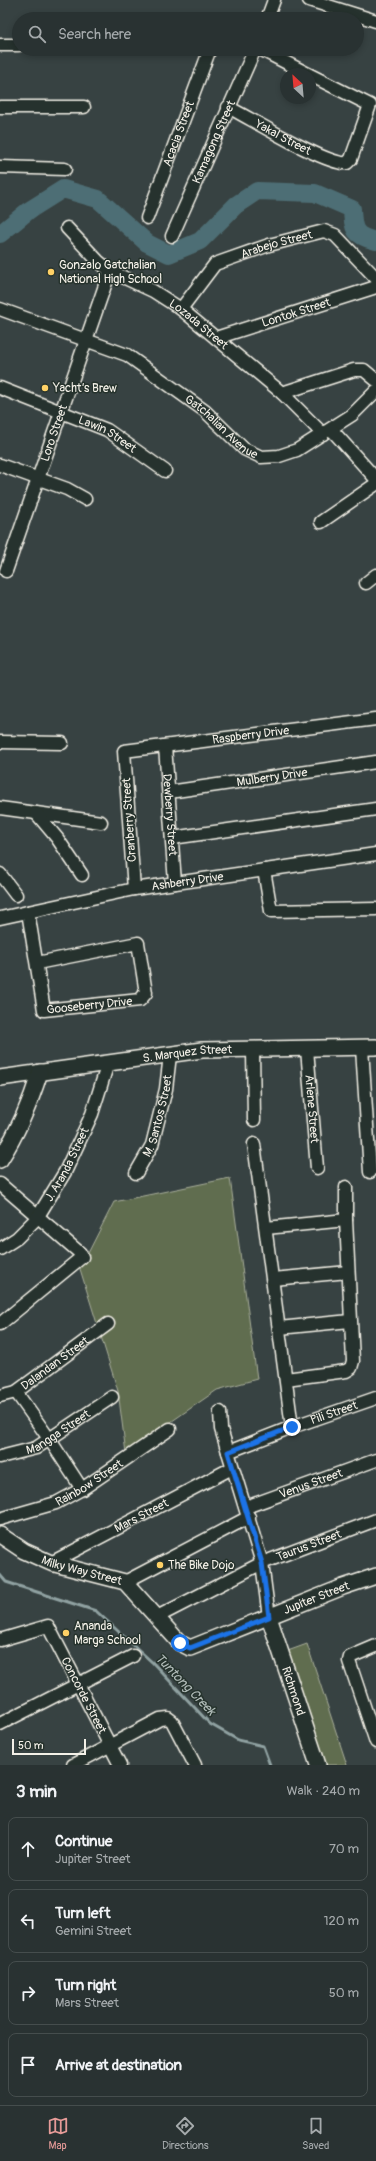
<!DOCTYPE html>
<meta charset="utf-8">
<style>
body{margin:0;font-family:Pangolin,sans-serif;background:#353e3e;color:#f1f3f6}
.compass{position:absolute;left:280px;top:68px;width:36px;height:36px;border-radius:50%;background:#293232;box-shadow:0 2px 6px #0003;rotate:334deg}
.scale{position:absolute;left:12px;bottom:10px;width:74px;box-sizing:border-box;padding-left:4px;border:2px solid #f4f1e8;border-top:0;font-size:11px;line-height:14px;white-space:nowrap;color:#f4f1e8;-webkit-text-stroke:3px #26332d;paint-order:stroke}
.stop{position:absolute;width:12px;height:12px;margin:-9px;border:3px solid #1a73e8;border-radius:50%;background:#fff}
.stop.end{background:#1a73e8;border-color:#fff;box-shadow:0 1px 4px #0008}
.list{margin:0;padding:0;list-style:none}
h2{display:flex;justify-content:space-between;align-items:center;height:52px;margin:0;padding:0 16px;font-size:17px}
h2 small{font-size:13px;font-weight:400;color:#a5aaac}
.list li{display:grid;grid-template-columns:26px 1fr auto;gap:12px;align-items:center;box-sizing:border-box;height:64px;margin:0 8px 8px;padding:0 8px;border:1px solid #454d4d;border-radius:8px}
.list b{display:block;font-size:15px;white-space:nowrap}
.list p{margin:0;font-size:13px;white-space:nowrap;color:#a5aaac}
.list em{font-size:13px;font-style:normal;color:#a5aaac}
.icon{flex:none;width:22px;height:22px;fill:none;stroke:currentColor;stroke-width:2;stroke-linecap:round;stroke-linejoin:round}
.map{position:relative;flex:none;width:376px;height:1765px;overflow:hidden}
.search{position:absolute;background:#293232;box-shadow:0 2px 6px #0003;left:12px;right:12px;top:12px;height:44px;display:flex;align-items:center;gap:10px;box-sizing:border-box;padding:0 14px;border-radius:22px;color:#a5aaac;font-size:15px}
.sheet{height:340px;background:#293232}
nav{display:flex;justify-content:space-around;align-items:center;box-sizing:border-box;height:56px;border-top:1px solid #454d4d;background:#293232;font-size:11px;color:#a5aaac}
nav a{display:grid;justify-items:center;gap:2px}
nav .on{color:#e69b98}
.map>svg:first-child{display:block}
</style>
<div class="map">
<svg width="376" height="1765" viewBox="0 0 376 1765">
<rect width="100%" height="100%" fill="#374242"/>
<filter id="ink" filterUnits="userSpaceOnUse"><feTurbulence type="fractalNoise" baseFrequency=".025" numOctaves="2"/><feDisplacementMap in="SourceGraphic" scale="8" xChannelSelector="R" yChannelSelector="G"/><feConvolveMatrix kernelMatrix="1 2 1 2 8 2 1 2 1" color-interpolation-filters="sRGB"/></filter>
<g filter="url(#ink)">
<path fill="#606d4f" stroke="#aaaf9c" d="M230 1178 257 1379 217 1390 126 1453 118 1391 80 1269 114 1202Z
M307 1644 347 1765H322L285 1652Z"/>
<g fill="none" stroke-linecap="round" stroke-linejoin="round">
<path stroke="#90a2a2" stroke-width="3" d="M0 1575 6 1582 96 1611 153 1663 210 1724 238 1740 263 1746 270 1765"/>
<path stroke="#4e6e74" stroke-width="18" d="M0 234 28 211 63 189 98 199 147 243 169 254 200 241 236 205 257 191 315 193 352 209C353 230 354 236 376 241"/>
<defs>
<g id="minor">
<path d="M309 0 376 21"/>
<path d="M267 19 274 0"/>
<path d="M0 45H19"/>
<path d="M260 49 308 74"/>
<path d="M0 107H84"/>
<path id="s1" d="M228 107C250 118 327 166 347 163L351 159 370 105 310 75"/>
<path d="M0 167 65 169"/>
<path id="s2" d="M147 218 210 49"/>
<path id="s3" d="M67 228 98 261 110 271 153 291 181 309 282 393 323 434"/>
<path id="s4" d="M172 236 255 49"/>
<path id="s5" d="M0 309 127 355 205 411 244 449 261 457 279 456 297 450 352 415 376 391"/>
<path id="s6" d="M181 309 215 264 269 245 324 231 335 235 376 278"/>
<path id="s7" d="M216 338 376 287"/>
<path id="s8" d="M0 388 107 430 165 471"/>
<path d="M282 393 354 370H364L376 380"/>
<path d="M331 429 376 479"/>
<path d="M0 465 67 489 85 499"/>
<path d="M321 522 376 484"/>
<path id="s9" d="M6 571 110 271"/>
<path d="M366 583 376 575"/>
<path d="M0 742 62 743"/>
<path id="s10" d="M165 746 175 883"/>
<path id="s11" d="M169 792 376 762"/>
<path d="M0 808 101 822"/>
<path d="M36 813 57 838 82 875"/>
<path d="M172 838 376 809"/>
<path d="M264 870 271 911 376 909"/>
<path d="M0 874 16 895"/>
<path id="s12" d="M134 889 124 751 376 719"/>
<path id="s13" d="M28 912 44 1010 140 1000 146 993 138 943 37 963"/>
<path id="s14" d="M0 918 134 889 376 854"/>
<path d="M362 1048 370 1172"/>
<path id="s15" d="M307 1049 317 1168"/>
<path d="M253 1050 254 1120"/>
<path d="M254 1144 292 1427"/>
<path id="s16" d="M136 1173 152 1145 166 1089 170 1055"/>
<path d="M0 1184 80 1253 82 1257 0 1324"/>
<path d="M266 1228 346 1220V1187"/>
<path id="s17" d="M0 1249 17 1238 37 1218 65 1172 92 1114 108 1063"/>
<path d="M273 1279 348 1272"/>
<path d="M279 1328 350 1321"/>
<path d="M286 1379 346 1371 351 1368 353 1361 346 1220"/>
<path d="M16 1392 50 1440 82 1489"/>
<path id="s18" d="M0 1396 16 1392 108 1324"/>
<path d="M220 1412 221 1429 262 1563 269 1617"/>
<path id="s19" d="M228 1452 292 1427 376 1398"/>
<path id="s20" d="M0 1457 36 1448 112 1397"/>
<path id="s21" d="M246 1507 376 1460"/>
<path id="s22" d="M0 1519 56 1503 82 1489 170 1429"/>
<path id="s23" d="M51 1563 232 1468"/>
<path d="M125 1582 249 1517"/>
<path id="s24" d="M157 1617 262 1563 376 1520"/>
<path id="s25" d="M0 1640 48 1626 120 1765"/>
<path d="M376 1646 350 1657 349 1661 376 1742"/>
<path d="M0 1724 133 1656"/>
<path d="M73 1765 160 1719 168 1718 172 1721 195 1765"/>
</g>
<g id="tertiary">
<path id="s26" d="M0 1078 202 1050 376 1047"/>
<path d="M0 1160C18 1132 30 1104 40 1072"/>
<path id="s27" d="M0 1535 24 1551 51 1563 125 1582 180 1643 190 1648 343 1587 376 1576"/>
<path id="s28" d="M269 1617 318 1765"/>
</g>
</defs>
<use href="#minor" stroke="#f4f1e8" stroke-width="15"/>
<use href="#tertiary" stroke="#f4f1e8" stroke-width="18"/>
<use href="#minor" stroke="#26332d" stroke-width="12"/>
<use href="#tertiary" stroke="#26332d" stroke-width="15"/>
</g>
</g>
<g fill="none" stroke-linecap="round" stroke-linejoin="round" filter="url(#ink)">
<path stroke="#1a73e8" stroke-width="5" d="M180 1643 190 1648 269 1617 262 1563 228 1452 292 1427"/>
</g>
<g fill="#ffd166" stroke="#26332d" stroke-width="1.5">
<circle cx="51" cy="272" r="4"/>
<circle cx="45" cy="388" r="4"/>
<circle cx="160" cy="1565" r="4"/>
<circle cx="66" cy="1633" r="4"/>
</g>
<g text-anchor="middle" stroke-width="3" stroke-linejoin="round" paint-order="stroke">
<g font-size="12" fill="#f4f1e8" stroke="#26332d">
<text dy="4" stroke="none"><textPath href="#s2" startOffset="90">Acacia Street</textPath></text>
<text dy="4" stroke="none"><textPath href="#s1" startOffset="63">Yakal Street</textPath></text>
<text dy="4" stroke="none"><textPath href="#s4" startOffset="103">Kamagong Street</textPath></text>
<text dy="4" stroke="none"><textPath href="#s6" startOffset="121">Arabejo Street</textPath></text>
<text dy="4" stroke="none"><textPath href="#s7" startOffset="84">Lontok Street</textPath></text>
<text dy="4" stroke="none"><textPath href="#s3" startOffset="165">Lozada Street</textPath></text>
<text dy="4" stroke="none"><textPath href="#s5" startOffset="254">Gatchalian Avenue</textPath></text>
<text dy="4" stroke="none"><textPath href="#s9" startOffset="146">Loro Street</textPath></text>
<text dy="4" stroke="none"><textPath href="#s8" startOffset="117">Lawin Street</textPath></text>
<text dy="4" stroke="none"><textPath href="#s12" startOffset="266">Raspberry Drive</textPath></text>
<text dy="4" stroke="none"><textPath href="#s11" startOffset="104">Mulberry Drive</textPath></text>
<text dy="4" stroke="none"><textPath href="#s10" startOffset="69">Dewberry Street</textPath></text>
<text transform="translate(129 820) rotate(-94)" y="4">Cranberry Street</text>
<text dy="4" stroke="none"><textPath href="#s14" startOffset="191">Ashberry Drive</textPath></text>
<text dy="4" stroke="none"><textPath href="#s13" startOffset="145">Gooseberry Drive</textPath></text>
<text dy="4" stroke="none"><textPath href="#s26" startOffset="189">S. Marquez Street</textPath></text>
<text dy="4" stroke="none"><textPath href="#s15" startOffset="60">Arlene Street</textPath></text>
<text dy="4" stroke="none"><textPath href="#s16" startOffset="62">M. Santos Street</textPath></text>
<text dy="4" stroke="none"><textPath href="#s17" startOffset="110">J. Aranda Street</textPath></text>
<text dy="4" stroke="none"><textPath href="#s18" startOffset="65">Dalandan Street</textPath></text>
<text dy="4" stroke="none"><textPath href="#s19" startOffset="113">Pili Street</textPath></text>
<text dy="4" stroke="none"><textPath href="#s20" startOffset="64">Mangga Street</textPath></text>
<text dy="4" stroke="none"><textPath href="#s22" startOffset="97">Rainbow Street</textPath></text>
<text dy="4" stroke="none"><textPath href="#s21" startOffset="69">Venus Street</textPath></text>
<text dy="4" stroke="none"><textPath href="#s23" startOffset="102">Mars Street</textPath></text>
<text dy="4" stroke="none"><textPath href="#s24" startOffset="168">Taurus Street</textPath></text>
<text dy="4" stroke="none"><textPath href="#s27" startOffset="90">Milky Way Street</textPath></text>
<text dy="4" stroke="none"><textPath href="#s27" startOffset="364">Jupiter Street</textPath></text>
<text dy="4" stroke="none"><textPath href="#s28" startOffset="78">Richmond</textPath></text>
<text dy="4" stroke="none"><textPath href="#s25" startOffset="128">Concorde Street</textPath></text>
</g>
<g font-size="12" fill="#f4f1e8" stroke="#26332d" text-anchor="start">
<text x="59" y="269">Gonzalo Gatchalian<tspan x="59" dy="14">National High School</tspan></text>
<text x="53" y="392">Yacht’s Brew</text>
<text x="168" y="1569">The Bike Dojo</text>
<text x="74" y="1630">Ananda<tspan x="74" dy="14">Marga School</tspan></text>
</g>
<g font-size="13" font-style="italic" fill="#b2bdba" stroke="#26332d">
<text transform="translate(186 1684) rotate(46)" y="5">Tuntong Creek</text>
</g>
</g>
</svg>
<svg class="compass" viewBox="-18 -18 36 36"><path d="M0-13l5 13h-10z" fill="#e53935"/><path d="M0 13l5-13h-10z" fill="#a5aaac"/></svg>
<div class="scale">50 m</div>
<div class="stop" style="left:180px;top:1643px"></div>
<div class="stop end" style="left:292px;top:1427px"></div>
<div class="search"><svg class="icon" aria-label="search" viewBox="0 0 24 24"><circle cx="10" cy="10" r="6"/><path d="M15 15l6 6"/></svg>Search here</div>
</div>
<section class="sheet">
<h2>3 min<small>Walk · 240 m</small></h2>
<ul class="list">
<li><svg class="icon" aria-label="ahead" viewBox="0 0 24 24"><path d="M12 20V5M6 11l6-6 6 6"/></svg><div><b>Continue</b><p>Jupiter Street</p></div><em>70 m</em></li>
<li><svg class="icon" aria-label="left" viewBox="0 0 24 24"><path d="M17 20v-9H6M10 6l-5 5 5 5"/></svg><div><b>Turn left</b><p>Gemini Street</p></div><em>120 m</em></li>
<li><svg class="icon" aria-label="right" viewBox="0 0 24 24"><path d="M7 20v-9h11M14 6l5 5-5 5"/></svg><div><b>Turn right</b><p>Mars Street</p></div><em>50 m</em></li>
<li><svg class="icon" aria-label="arrive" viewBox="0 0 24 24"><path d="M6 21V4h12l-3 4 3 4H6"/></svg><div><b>Arrive at destination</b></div></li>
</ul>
</section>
<nav>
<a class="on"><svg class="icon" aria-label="map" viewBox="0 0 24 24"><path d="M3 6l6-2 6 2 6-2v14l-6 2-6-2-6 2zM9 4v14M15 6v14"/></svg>Map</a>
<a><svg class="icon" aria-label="directions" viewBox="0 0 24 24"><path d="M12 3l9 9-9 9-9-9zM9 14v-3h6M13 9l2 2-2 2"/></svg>Directions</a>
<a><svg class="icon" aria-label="saved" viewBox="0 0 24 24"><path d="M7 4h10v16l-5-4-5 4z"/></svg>Saved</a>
</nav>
